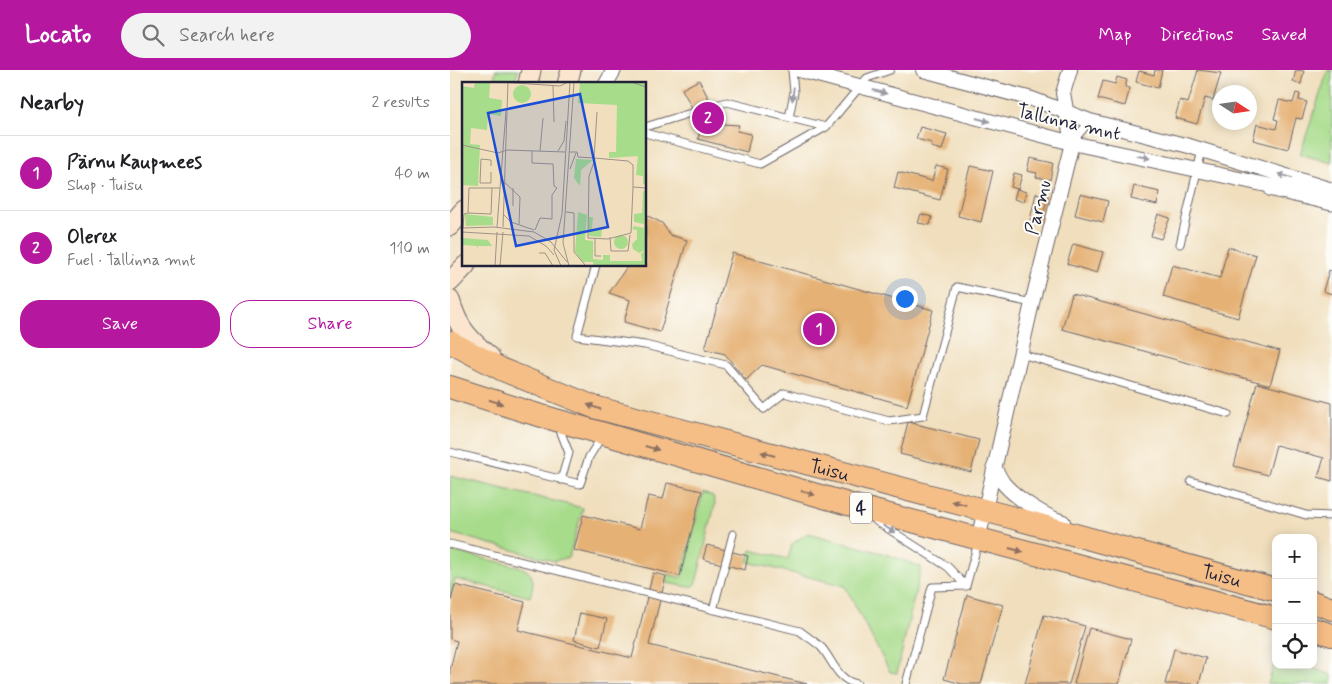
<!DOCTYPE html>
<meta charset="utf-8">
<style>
body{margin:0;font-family:Mynerve,sans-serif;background:#f2f2f2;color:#202124}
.controls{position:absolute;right:15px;bottom:15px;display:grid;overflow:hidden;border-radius:10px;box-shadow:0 2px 12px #0003}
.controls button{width:45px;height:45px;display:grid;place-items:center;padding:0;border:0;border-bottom:1px solid #e0e0e0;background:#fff;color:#202124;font:25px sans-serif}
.compass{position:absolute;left:762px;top:15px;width:45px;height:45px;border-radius:50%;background:#fff;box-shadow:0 2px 12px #0003;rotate:102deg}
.you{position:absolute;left:454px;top:228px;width:18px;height:18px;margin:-12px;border:4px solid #fff;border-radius:50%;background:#1a73e8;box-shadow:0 0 0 8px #1a73e833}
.badge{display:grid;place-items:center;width:32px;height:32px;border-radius:50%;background:#b5179e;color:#fff;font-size:16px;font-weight:700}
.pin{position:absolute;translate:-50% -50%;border:2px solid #fff;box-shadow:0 1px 5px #0006}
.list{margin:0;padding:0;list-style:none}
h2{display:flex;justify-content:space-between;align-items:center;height:65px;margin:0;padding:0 20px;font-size:21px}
h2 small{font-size:16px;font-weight:400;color:#757577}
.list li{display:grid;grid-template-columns:32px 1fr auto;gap:15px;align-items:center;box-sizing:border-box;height:75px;padding:0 20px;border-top:1px solid #e0e0e0}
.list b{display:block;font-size:19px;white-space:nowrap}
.list p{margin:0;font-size:16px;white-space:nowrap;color:#757577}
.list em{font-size:16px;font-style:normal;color:#757577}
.actions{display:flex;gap:10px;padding:15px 20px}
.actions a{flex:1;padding:11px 0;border:1px solid #b5179e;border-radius:20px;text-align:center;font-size:18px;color:#b5179e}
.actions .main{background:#b5179e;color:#fff}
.icon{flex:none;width:28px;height:28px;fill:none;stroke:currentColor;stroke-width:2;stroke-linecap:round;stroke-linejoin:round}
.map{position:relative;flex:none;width:882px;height:614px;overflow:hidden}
header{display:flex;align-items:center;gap:30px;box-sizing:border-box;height:70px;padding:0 25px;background:#b5179e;color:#fff}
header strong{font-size:24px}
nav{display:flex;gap:28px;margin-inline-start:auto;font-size:18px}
.search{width:350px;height:45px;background:#f2f2f2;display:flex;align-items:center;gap:12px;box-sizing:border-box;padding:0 18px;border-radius:28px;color:#757577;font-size:19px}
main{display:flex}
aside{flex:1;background:#fff}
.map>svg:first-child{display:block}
</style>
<header>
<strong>Locato</strong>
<div class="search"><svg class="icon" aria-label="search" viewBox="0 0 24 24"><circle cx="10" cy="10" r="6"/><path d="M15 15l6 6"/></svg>Search here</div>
<nav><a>Map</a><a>Directions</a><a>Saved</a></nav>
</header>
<main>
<aside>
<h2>Nearby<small>2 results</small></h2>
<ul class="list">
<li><span class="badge">1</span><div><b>Pärnu Kaupmees</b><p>Shop · Tuisu</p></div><em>40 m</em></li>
<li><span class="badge">2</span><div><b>Olerex</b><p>Fuel · Tallinna mnt</p></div><em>110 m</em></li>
</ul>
<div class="actions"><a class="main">Save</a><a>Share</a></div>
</aside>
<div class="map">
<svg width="882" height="614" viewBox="0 0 882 614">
<rect width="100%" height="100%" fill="#fdfcf7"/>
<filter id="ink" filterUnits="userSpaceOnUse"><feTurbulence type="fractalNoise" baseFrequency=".02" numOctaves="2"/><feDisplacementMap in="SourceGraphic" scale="10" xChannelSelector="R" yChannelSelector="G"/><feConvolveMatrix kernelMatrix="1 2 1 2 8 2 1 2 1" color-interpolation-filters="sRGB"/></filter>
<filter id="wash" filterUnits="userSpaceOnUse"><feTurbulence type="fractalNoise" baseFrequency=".0096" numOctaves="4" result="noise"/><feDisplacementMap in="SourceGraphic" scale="20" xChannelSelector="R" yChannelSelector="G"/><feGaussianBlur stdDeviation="1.12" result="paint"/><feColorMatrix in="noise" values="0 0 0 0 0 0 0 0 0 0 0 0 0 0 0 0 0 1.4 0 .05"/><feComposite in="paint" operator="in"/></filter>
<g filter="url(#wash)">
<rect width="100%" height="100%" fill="#f0debc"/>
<path fill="#a7dc8b" stroke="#647f63" d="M46 0H68L64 14H43Z
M878 0H882V93L850 84Z
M0 406 133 438 119 487 104 491 0 463Z
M253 422 263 426 265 434 247 509 244 516 240 517 216 513 218 504 231 508Z
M358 463 439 485 471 497 447 603 440 602 395 516 298 492 301 480 338 489 342 474Z
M0 481 71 497C86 505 84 512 80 527L5 509 0 529Z
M826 586V595H854L882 605V614H818Z"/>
<g id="blocks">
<path fill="#e5b175" d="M705 0H712L708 18 686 12 689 1 704 5Z
M748 0 771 3 763 30 755 28 747 54 725 48 730 30 738 33Z
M846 0 854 1 851 14 843 12Z
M667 7 677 10 675 17 680 18 675 36 648 29 653 11 665 14Z
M249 10 272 54 289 55 287 61 301 64 297 82 248 69 251 55 232 19Z
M846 23 850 24 849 30 857 32 852 49 846 48 838 79 803 70 807 54 826 59 828 50 824 49 829 30 843 33Z
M470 57 497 64 492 80 481 77 482 73 466 69Z
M580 88 603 93 600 110 586 107 587 103 577 101Z
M486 96 498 99 490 130 444 118 448 102 482 111Z
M520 96 543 101 531 152 508 146Z
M564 103 572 105 568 119 561 117Z
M684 116 710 122 707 135 681 129Z
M567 119 576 122 574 132 564 129Z
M586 123 598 126 591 153 580 150Z
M630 124 658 131 653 152 625 145Z
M471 144 482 147 480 155 468 153Z
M708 144 720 148 711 169 701 166Z
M196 145 212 153 220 165 237 170 210 262 174 252 180 230 159 223 178 195H195Z
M623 174 653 182 647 203 617 194Z
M778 177 806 185 788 248 713 227 722 195 770 208Z
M282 183 483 240 457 336 312 295 296 310 275 284 255 279Z
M879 200 882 201V224L873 221Z
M622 224 830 281 820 315 612 259Z
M807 313 882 333V411L868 407 874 388 826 375 818 405 784 396Z
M458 352 529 370 521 402 450 384Z
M217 413 252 421 230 506 124 480 133 445 190 459 198 426 213 429Z
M257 475 298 486 295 500 253 489Z
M203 503 216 506 199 575 357 614H0V600L7 571 0 569V534L5 515 75 532 68 560 182 588Z
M517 525 553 535 531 614H512L494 609Z
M130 543 157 549 150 577 124 570Z
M594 545 635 556 619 614H575Z
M639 558 681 569 669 614H624Z
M724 579 756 588 749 614H715Z"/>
</g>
</g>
<g filter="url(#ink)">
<use href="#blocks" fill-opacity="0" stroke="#6a6468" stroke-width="1"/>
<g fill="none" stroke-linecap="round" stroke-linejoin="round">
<defs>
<path id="service" d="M262 36 277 32 376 57
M339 48 344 22 342 0
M195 57 244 42
M195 63 310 94 376 57 417 8 440 0
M623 71 640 51
M819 122 882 137
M730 174 752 80
M146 195 127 266 195 275 276 295 314 339 334 323 439 351 473 346 507 217 582 233
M571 284 778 344
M108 355 119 383 111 410
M0 382 130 414 139 387 152 366
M741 411 856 445 882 446
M426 451 498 497 516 516
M0 474 350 561C357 567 366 572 372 578 383 591 387 610 407 614
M263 540 283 464
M456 614 482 517 516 516 528 473"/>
<path id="minor" d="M349 0 622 73 882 129
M473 0 582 29 640 51 739 76 882 120
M156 14 164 0
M544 397C547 402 550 409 554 414 566 428 596 447 613 452
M528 470 582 233 622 73 613 23 620 0"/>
<path id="secondary" d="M78 14 81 0
M117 14 121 0
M0 156 14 140
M0 212 16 195
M0 230C8 258 18 268 40 287"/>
<g id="trunk">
<path id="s1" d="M0 272 53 300 144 337 560 447 826 520"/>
<path d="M0 317 78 342 398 434 826 548"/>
<path d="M863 532 882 539"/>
<path d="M863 559 882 565"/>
</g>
</defs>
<use href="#service" stroke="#6a6468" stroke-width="9"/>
<use href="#minor" stroke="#6a6468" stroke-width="16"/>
<use href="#secondary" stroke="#6a6468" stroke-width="21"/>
<use href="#trunk" stroke="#6a6468" stroke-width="24"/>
<use href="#service" stroke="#fff" stroke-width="7"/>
<use href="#minor" stroke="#fff" stroke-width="14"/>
<use href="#secondary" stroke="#fbe5cf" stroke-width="19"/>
<use href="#trunk" stroke="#f6be87" stroke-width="22"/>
</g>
<defs><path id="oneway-solid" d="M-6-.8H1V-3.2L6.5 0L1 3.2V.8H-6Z" transform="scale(1.25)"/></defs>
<g fill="#9c9ca7">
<use href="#oneway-solid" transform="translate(430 22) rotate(15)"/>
<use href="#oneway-solid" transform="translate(343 24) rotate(96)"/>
<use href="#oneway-solid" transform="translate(533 50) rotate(15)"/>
<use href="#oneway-solid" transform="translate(693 87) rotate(12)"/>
<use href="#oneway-solid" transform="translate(835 106) rotate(-163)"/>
<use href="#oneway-solid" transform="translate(439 459) rotate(31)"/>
</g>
<g fill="#8c7061">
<use href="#oneway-solid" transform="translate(46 332) rotate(18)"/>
<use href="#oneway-solid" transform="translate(144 337) rotate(-161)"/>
<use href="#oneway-solid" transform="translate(202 378) rotate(16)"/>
<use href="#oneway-solid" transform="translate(318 384) rotate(-165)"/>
<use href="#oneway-solid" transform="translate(358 423) rotate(16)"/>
<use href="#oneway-solid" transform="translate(509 433) rotate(-165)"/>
<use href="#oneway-solid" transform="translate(566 480) rotate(15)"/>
</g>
</g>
<g text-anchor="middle" stroke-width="4" stroke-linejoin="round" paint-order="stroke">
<rect fill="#fdfcf7" stroke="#646373" stroke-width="1" x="400" y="422.5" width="22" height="31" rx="4"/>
<g font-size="18" font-weight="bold" fill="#22223b">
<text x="411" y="444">4</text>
</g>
<g font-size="19" fill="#22223b" stroke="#fdfcf7">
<text transform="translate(619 51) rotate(13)" y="7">Tallinna mnt</text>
<text transform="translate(587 137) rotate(-76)" y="7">Parmu</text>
<text dy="7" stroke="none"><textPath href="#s1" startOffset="402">Tuisu</textPath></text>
<text dy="7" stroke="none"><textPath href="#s1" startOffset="808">Tuisu</textPath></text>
</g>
</g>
<g transform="translate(12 12)">
<rect width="184" height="184" fill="#f0debc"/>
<path d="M13 0H28L27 16 40 18 39 34 26 32 25 48 9 46 8 62 18 63 16 104 0 103V4L12 6ZM118 0H184V103L181 102V94L174 93 176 74 147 76V70H154L155 23 116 21ZM51 12a9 9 0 1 1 18 0a9 9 0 1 1-18 0ZM114 77 131 78 119 88 118 104 112 96ZM184 108V184H132L131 180H121L113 170 116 130 125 133 123 158 131 159V177L141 178V173H148V179H180L179 172 183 168 177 171 171 167 170 162 175 157V148L170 147 172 144 182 146V142L172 140V132L180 131 181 109ZM3 132 31 135V143L4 144ZM127 135H131L130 147 140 148 139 155 127 154ZM152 160a7 7 0 1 1 14 0a7 7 0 1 1-14 0ZM0 156 26 158 30 164H16L15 168V164L1 163 0 167Z" fill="#a7dc8b"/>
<path fill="none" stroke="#9e9388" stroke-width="1" d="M38 0 98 4 106 0M169 0 184 5M91 4 92 40M135 30 132 76 166 79 171 83V105L184 106M0 63 36 71 45 68 103 70M70 69V81L91 82 92 104 95 106 90 113V137L78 136 73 148M78 69 81 36M96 69 102 59 104 39M108 70H115L116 75 132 76M133 77 127 94 126 156 146 157 169 151 171 105M29 84V78L19 77 18 101H29V90M108 87 114 71M39 97 58 115 57 142M30 106H7L6 131 29 132 30 106H38M51 106V124M104 130 112 131V170L124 184M42 133 49 140 72 148M35 145 44 29M41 145 46 0M0 146 32 145 72 150 89 160 105 180M1 146 2 132 6 131M0 150 67 154 84 164 92 173M148 155 149 169H166L168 153M133 156V174H139M77 171H83L91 184M33 184 35 150M38 184 41 150M99 184 92 168 100 132 108 0M107 184 101 161 112 0"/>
<path fill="#1d4ed8" fill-opacity="0.15" stroke="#1d4ed8" stroke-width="2.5" d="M118 12 146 145 54 164 26 31Z"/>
<rect width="184" height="184" fill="none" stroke="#22223b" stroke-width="2.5"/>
</g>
</svg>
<div class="controls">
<button>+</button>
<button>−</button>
<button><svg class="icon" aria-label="locate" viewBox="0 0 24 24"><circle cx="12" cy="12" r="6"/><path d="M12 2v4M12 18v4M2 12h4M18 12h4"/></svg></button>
</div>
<svg class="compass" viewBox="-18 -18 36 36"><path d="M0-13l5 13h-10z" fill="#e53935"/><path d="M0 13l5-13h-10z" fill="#757577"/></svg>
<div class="you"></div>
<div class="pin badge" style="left:369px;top:259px">1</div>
<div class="pin badge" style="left:258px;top:48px">2</div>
</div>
</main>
